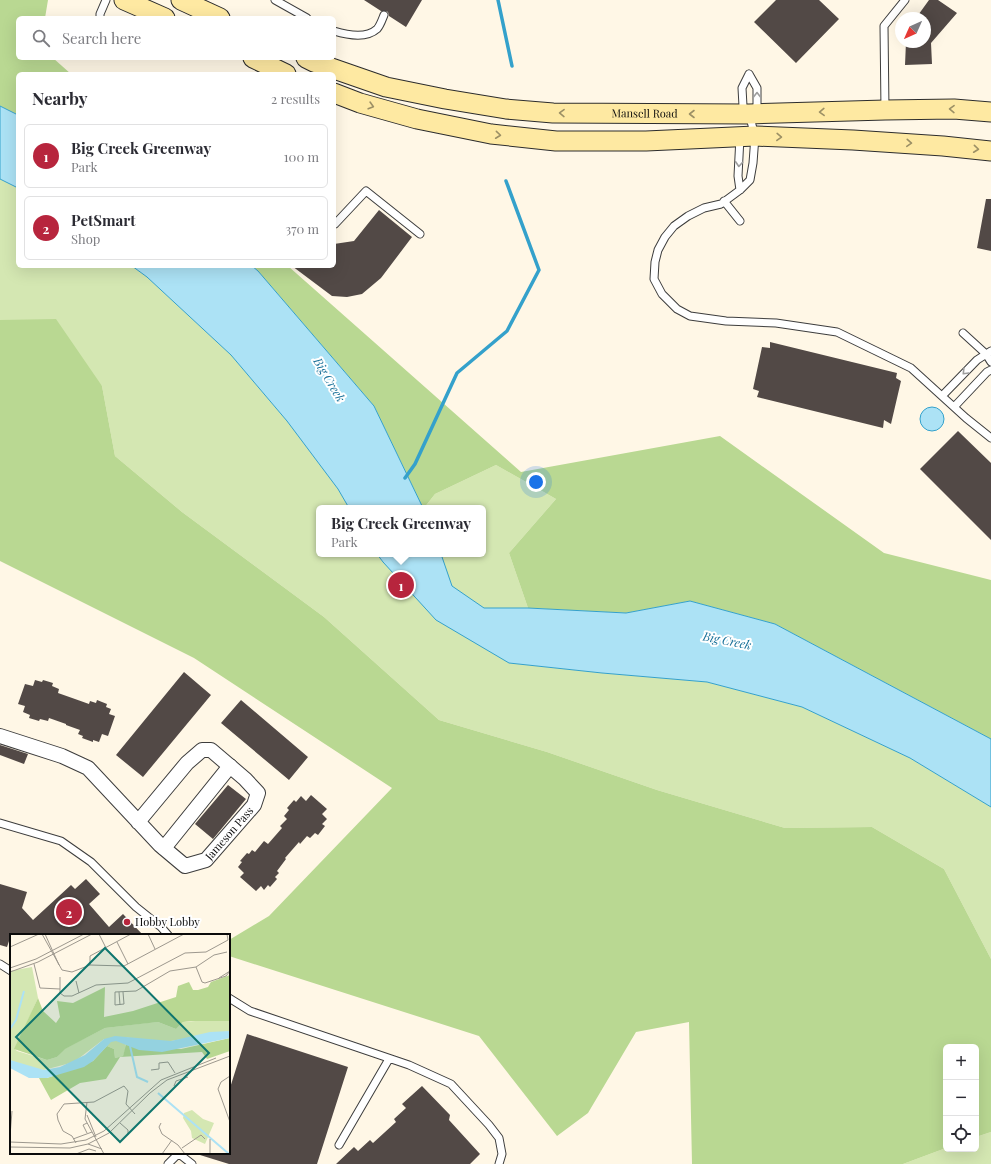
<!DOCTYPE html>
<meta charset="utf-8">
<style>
body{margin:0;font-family:"Playfair Display",serif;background:#f2f2f3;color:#2b2b33}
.controls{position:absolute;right:12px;bottom:12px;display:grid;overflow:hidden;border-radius:6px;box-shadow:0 4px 16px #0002}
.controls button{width:36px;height:36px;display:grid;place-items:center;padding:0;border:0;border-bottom:1px solid #e1e1e2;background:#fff;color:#2b2b33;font:20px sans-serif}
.compass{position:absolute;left:895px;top:12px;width:36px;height:36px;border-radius:50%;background:#fff;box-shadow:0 4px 16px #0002;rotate:225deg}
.you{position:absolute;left:536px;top:482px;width:14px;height:14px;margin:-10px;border:3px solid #fff;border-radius:50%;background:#1a73e8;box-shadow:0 0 0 6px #1a73e833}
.badge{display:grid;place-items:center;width:26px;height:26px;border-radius:50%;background:#b7253d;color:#fff;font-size:13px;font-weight:700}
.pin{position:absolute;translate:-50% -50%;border:2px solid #fff;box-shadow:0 1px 4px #0006}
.popup{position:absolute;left:316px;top:505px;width:170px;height:52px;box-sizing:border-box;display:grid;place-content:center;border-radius:6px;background:#fff;filter:drop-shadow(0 1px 3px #0005);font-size:13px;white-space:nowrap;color:#7c7c81}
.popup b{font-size:15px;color:#2b2b33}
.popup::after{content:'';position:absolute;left:50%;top:100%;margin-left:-8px;border:8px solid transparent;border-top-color:#fff}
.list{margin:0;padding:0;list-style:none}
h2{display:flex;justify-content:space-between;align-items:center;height:52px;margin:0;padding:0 16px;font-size:17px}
h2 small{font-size:13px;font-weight:400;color:#7c7c81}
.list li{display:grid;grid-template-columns:26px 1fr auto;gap:12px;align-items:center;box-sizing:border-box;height:64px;margin:0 8px 8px;padding:0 8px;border:1px solid #e1e1e2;border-radius:6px}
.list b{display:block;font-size:15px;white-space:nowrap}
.list p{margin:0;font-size:13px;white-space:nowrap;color:#7c7c81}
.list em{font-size:13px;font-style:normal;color:#7c7c81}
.icon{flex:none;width:22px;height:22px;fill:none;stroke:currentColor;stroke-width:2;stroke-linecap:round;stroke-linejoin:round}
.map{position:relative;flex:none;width:991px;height:1164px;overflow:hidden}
.search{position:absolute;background:#fff;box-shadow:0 4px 16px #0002;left:16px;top:16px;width:320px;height:44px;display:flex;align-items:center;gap:10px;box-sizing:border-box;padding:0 14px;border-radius:6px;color:#7c7c81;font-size:15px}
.panel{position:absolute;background:#fff;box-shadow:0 4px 16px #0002;left:16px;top:72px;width:320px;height:196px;border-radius:6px}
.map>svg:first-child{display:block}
</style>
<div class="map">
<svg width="991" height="1164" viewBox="0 0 991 1164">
<rect width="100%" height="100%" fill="#fff7e6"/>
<path fill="#d4e7b2" d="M0 179 18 188V266H132L147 277 231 355 287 421 338 489 349 508H319V554H377L383 562 389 554H483V508H424L435 494 496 465 556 499 509 553 528 608 509 663 602 673 707 682 802 707 910 758 991 807V959L944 869 872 827 785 828 657 790 547 752 439 720 324 617 182 512 115 456 102 386 13 320H0Z
M991 1132V1164H903L946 1148 976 1149V1137Z"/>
<path fill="#b9d892" d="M0 0H48L45 18H18V58H53L71 74H18V115L0 106Z
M252 266H288L521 472 720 436 884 553 991 580V739L775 624 690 601 626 613 528 608 509 553 556 499 496 465 435 494 424 508H423L374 406 258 271Z
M56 319 102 386 115 456 182 512 324 617 439 720 547 752 657 790 785 828 872 827 944 869 991 959V1132L976 1137V1047H946V1148L903 1164H692L689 1022 636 1032 588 1113 557 1136 479 1036 229 956V940L269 916 392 788 194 658 0 561V320Z"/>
<path fill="#ace2f5" stroke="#34a1cb" d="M0 106 18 115V188L0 179Z
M132 266H252L258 271 374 406 423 508H349L338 489 287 421 231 355 147 277Z
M920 419a12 12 0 1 1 24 0a12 12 0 1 1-24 0Z
M377 554H441L452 586 484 608H528L626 613 690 601 775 624 991 739V807L910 758 802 707 707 682 602 673 509 663 436 620 383 562Z"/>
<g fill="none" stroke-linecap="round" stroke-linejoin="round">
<path stroke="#34a1cb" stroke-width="3.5" d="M498 0 512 66
M405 478 415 464 457 373 507 331 539 270 506 181"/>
</g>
<path fill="#524946" d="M364 0H422L406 27 389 16 388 12 386 11H381Z
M776 0H819L839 19 796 63 754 22Z
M929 0H938L957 13 931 43 932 64 905 65 906 42H925V18H916Z
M986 199H991V251L977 248Z
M379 210 412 237 381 278 362 294 347 297 332 296 292 266H334V244L354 241Z
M770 342 897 373 896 378 901 381 891 424 884 420 883 428 757 397 759 391 753 389 762 347 770 348Z
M958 431 991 463V540L920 469Z
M184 672 211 695 143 777 116 755Z
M35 680 42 682 43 680 53 683 52 686 59 689 58 693 75 699 89 704 90 701 96 703 97 700 107 704 106 707 111 709 109 714 115 716 108 736 102 734 99 742 93 740V742L82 738 83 736 78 734 80 730 66 725V724L49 718 48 721 40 719 39 721 29 718 30 715 23 712 25 706 18 704 25 684 33 686Z
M241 700 308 757 289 780 221 723Z
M0 745 28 754 24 764 0 755Z
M228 785 246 799 213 839 195 824Z
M311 795 327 809 322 814 327 819 322 824 325 826 318 835 315 833 310 838 307 836 300 844 299 842 285 858 286 859 277 871 279 873 275 877 277 879 270 887 268 885 264 890 261 886 256 891 240 877 244 873 238 867 242 862 240 861 247 853 249 854 252 850 255 852 264 841 268 844 282 828 280 826 287 819 284 816 289 810 287 808 294 800 296 802 301 796 306 801Z
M86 879 100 894 89 904 109 927 123 914 143 935H11L7 947 0 945V884L27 892 22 908 33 920 71 885 75 889Z
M247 1034 348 1067 317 1164H229L200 1155 201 1153H229V1091Z
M422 1086 450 1115 449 1120 480 1154 470 1164H336L354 1147 358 1151 370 1140 373 1143 396 1122 394 1119 406 1108 402 1104Z"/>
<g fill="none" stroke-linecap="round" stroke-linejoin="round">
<defs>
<path id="service" d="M275 0 307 18
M100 18V14L106 0
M334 31C347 35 366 39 377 29 380 26 382 20 384 15
M749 74 742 88 743 106 749 114 755 136 753 163 750 180 740 190 721 204 704 208 688 216 674 226 665 237 658 250 655 262 654 279 662 294 677 309 690 316 726 321 776 323 837 332 911 368 966 418 991 438
M749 74 757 88V106L752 111
M885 110 884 26 905 0
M740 190 738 176 740 137
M724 201 740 221
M334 223 335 224 366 191 420 234
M963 333 986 354 991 362
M942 396 977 360 991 351
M954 407 987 372 991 370
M0 823 61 841 91 862 136 907 161 927 168 935
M0 964 11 971
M229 998 250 1011 409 1065 451 1084 489 1125 499 1138 502 1154 499 1164
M339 1145 389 1059
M178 1153 192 1164
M168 1164 178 1154"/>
<g id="minor">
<path id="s1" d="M0 736 62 756 88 768 160 845 185 866 206 860 254 805 258 793 245 779 211 750H202L187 763 138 822"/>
<path d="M164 848 230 766"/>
</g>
<g id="secondary">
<path d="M124 0 165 18"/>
<path d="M181 0 220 18"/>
<path d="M253 58 286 74"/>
<path id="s2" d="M306 58 314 62 386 87 445 99 506 109 553 113 749 114 885 110 954 109 991 112"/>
<path d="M334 93 360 103 417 119 491 134 556 141H646L755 136 853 140 943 146 991 151"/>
</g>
</defs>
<use href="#service" stroke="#3d3d3d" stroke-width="9"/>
<use href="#minor" stroke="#3d3d3d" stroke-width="16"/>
<use href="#secondary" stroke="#2c2c2c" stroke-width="21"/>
<use href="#service" stroke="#fff" stroke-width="7"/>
<use href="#minor" stroke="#fff" stroke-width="14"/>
<use href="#secondary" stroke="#fee9a2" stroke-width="19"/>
</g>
<defs><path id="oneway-chevron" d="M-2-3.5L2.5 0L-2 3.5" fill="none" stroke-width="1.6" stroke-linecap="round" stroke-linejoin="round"/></defs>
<g stroke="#9d9d9d">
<use href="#oneway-chevron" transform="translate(757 95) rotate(-90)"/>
<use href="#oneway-chevron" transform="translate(739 164) rotate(94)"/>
<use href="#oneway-chevron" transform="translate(965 372) rotate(134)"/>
</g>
<g stroke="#9c9065">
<use href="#oneway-chevron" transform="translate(371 106) rotate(16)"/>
<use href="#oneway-chevron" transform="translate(952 109) rotate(-179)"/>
<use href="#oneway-chevron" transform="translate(822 112) rotate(178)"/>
<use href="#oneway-chevron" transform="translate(562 113) rotate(-179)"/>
<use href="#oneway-chevron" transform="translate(692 114) rotate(-180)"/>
<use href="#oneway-chevron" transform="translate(498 135) rotate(6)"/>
<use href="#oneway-chevron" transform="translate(779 137) rotate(2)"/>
<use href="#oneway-chevron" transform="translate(909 143) rotate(4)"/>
<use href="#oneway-chevron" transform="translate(976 149) rotate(6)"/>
</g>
<circle fill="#b7253d" stroke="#fff" stroke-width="1.5" cx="127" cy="922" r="4"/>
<g text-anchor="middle" stroke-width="4" stroke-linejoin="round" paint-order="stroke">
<g font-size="11" fill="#0a0a0a" stroke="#fff">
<text dy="4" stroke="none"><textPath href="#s2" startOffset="346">Mansell Road</textPath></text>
<text dy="4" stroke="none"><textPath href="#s1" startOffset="289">Jameson Pass</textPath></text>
</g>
<g font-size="11" fill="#0a0a0a" stroke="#fff" text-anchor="start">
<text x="135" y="926">Hobby Lobby</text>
</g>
<g font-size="12" font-style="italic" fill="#166f98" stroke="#fff">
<text transform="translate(329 380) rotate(59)" y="4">Big Creek</text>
<text transform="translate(727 641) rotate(11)" y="4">Big Creek</text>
</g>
</g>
<g transform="translate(10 934)">
<rect width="220" height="220" fill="#fff7e6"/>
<path d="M22 33 28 64 5 115 7 117 37 126 47 123 54 115 95 94 137 89 148 88 166 95 173 88 210 85 220 87V97L161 107H136L115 103 116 114 113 122 105 124 104 115 97 112 94 105 64 128 34 136 19 134 0 126V37ZM182 176 193 185 204 189 195 210 182 204 181 197 173 184 174 179Z" fill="#d4e7b2"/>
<path d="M220 41V87H181L173 88 166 95 148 88 95 94 55 115 47 123 37 126 4 115 28 64 33 77 46 89 50 83 47 67 63 69 95 53 94 83 123 77 166 63 168 52 179 48 183 56H188L198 53 201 48ZM220 104V117L197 125 192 118 110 123 96 145 70 149 41 166 29 144H37L83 127 97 112 104 115 105 124 113 122 116 111 171 115Z" fill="#b9d892"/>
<path d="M220 97V104L152 118 129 116 106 107 101 108 83 127 74 133 37 144H19L0 134V126L34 136 50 133 75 121 94 105 105 102 161 107 200 98Z" fill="#ace2f5"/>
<path fill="none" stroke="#ace2f5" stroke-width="2" d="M0 95 6 86 14 57M120 112 127 143 138 148M148 159 219 220"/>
<path fill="none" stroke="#9d988e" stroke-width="1" d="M32 0 52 36 62 38 80 31 114 32 174 0M35 0 49 31M89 0 96 14M138 0 145 15M107 8 118 30M0 13 29 0M24 30 30 54 50 55M80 31V22L121 0M186 33 204 21 217 18M0 34 26 25 74 0M0 38 28 28 82 0M50 43V59L54 62H62L86 51 118 49 175 19 196 18 218 6 217 0M209 44 220 37M66 47 69 59M109 58 110 71M113 58 114 70 105 71V58L126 57 160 37 186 33 192 48 195 49 216 42 220 37M141 136 149 135V129L158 128 165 139M220 142 211 148 208 155 220 188M164 152 166 147 178 143M77 168 75 185 94 220M77 181 86 203M110 189 118 196V201M151 189 149 193 152 200 168 211 175 220M77 199 73 191 77 189M0 202 2 177M63 205 82 198M200 205V220M0 208 51 210 76 206 94 197 151 146 206 124M66 209 62 202 53 197 48 186 47 180 54 170 84 168 114 152 118 157 116 170 125 180M78 210 92 215M0 213 60 214 78 210 99 199 140 159 157 146 220 122M172 214 191 201 195 205M66 220 79 215 86 217M152 220 162 206"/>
<path fill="#0f766e" fill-opacity="0.15" stroke="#0f766e" stroke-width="2" d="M95 14 199 119 110 208 6 103Z"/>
<rect width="220" height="220" fill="none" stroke="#0a0a0a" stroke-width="2"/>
</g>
</svg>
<div class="controls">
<button>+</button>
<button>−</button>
<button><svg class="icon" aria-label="locate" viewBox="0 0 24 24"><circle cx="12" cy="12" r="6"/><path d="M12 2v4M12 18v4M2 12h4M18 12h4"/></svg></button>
</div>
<svg class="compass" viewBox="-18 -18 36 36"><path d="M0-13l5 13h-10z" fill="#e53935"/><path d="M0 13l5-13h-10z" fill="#7c7c81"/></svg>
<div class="you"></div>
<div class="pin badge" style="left:401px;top:585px">1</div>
<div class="popup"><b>Big Creek Greenway</b>Park</div>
<div class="pin badge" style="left:69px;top:912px">2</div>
<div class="search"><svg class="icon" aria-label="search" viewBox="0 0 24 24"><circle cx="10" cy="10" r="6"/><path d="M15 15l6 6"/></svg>Search here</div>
<section class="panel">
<h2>Nearby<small>2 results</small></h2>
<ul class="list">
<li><span class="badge">1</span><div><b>Big Creek Greenway</b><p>Park</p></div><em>100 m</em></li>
<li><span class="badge">2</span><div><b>PetSmart</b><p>Shop</p></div><em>370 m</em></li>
</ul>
</section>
</div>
